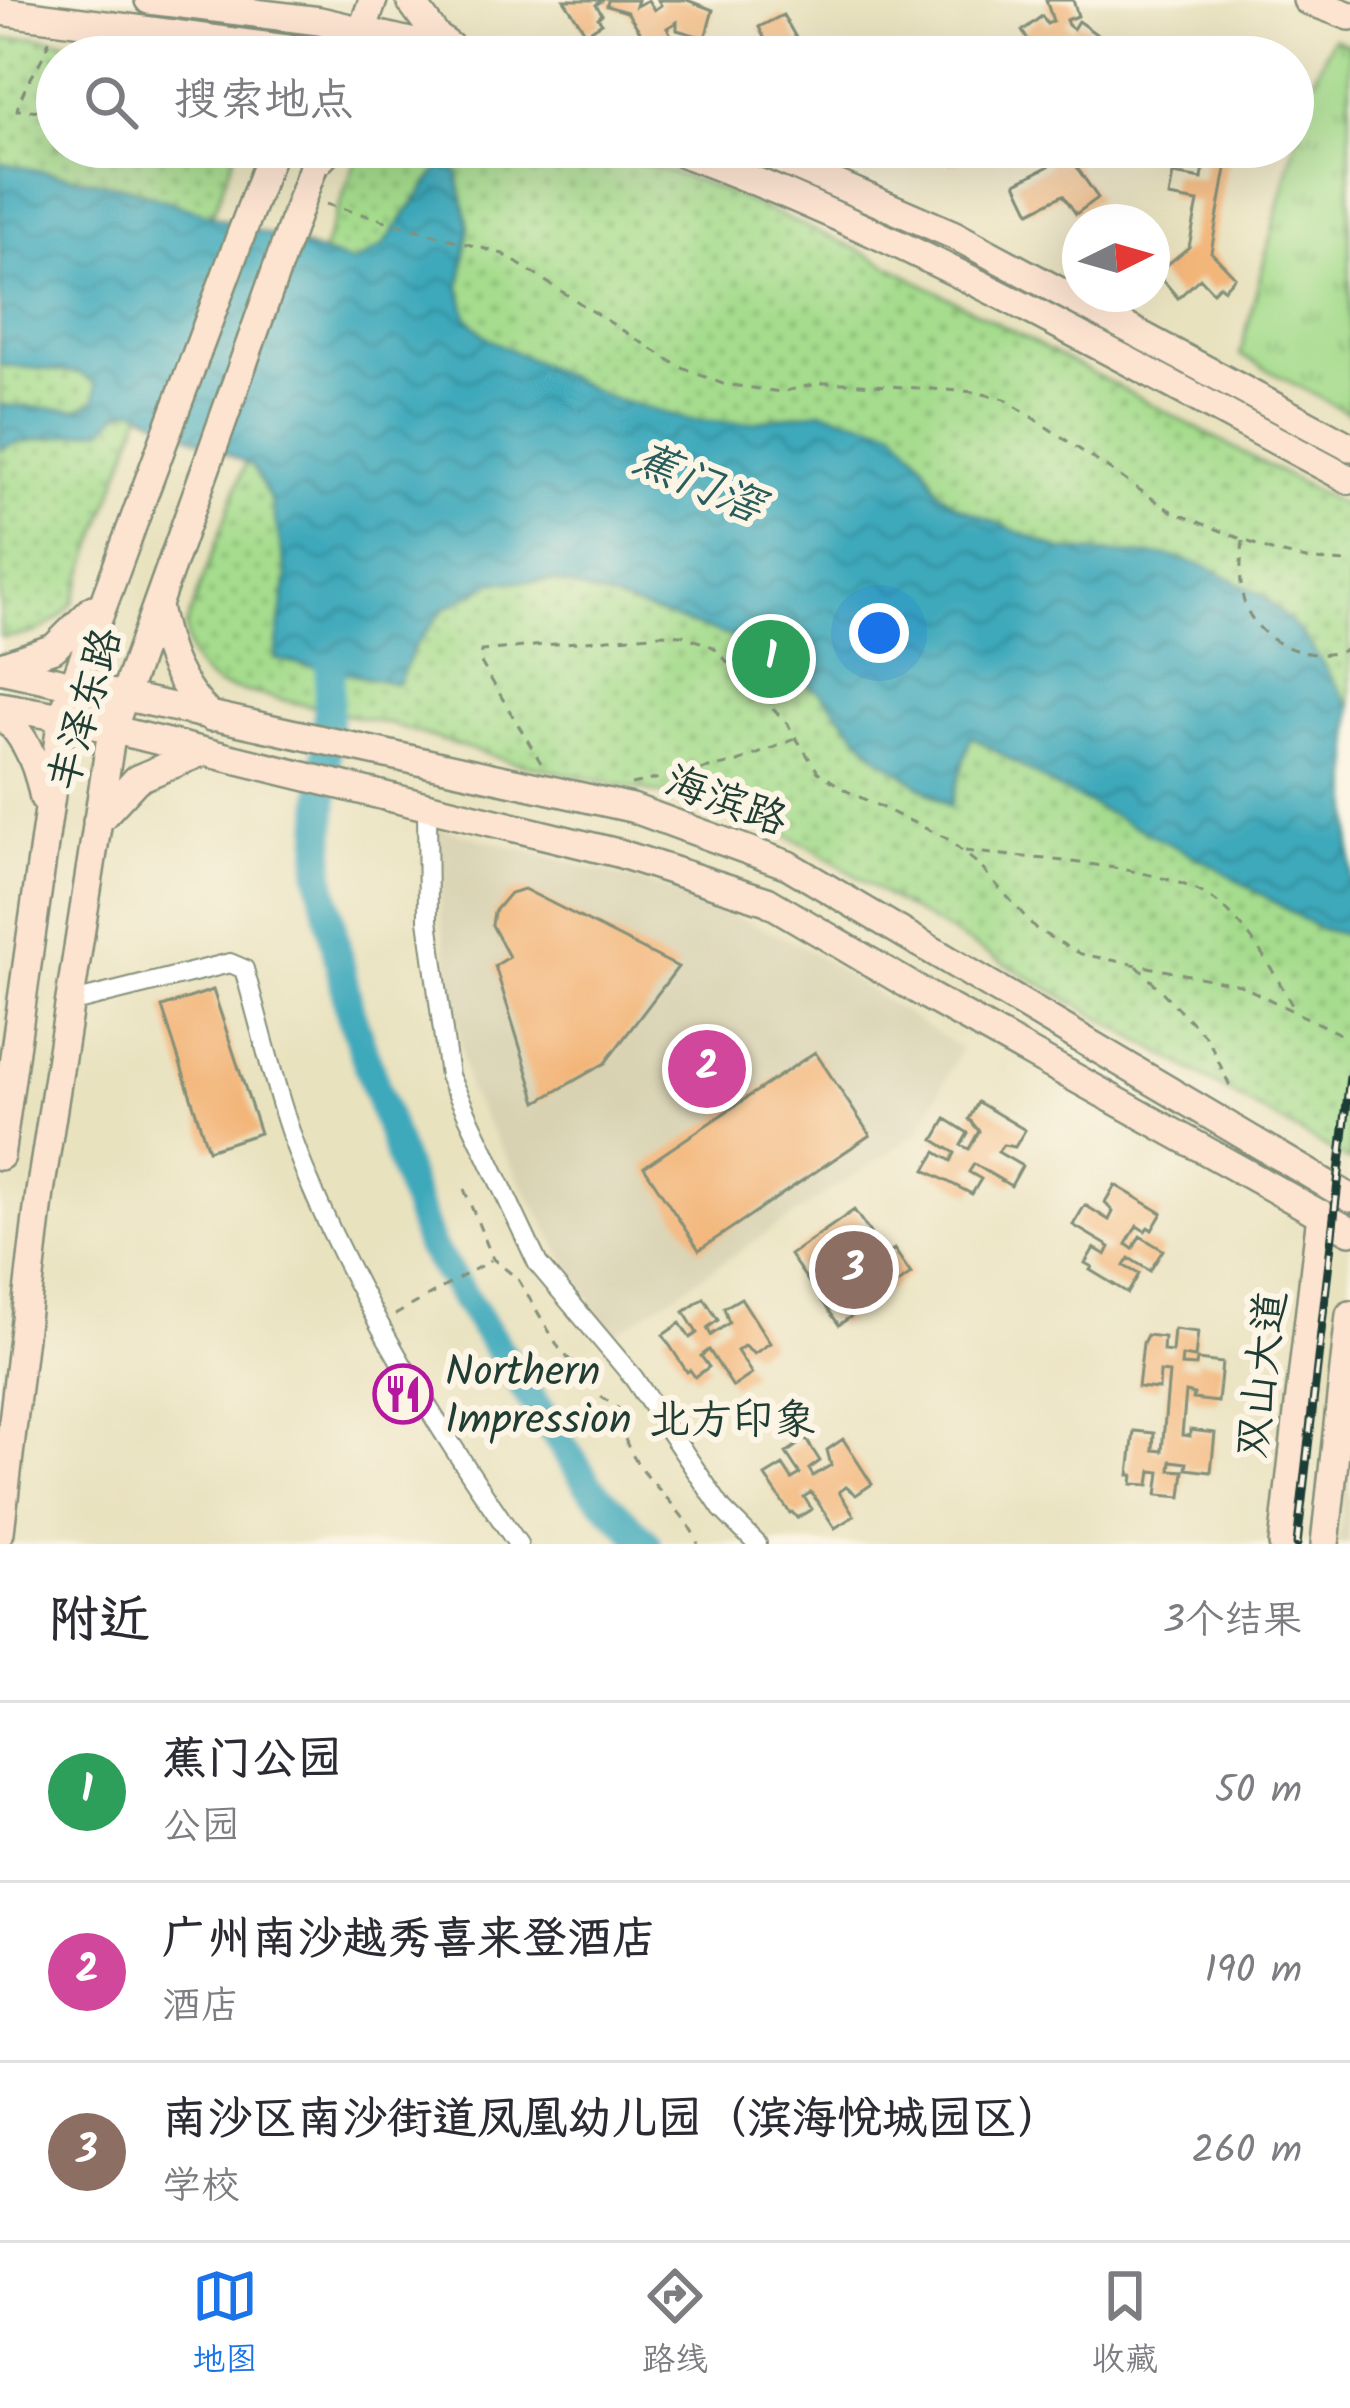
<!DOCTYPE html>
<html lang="zh">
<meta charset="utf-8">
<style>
body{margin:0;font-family:Kalam,"LXGW WenKai TC",sans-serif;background:#f7f7f7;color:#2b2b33}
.compass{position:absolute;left:1062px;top:204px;width:108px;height:108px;border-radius:50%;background:#fff;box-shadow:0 12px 48px #0002;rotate:85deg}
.you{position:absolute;left:879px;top:633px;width:42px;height:42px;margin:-30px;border:9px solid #fff;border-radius:50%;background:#1a73e8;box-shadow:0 0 0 18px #1a73e833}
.badge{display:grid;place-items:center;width:78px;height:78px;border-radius:50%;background:#1a73e8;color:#fff;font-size:39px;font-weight:700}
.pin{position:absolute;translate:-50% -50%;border:6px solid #fff;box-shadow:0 3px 12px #0006}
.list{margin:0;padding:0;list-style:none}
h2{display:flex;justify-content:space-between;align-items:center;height:156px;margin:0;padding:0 48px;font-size:51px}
h2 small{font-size:39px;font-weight:400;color:#7c7c81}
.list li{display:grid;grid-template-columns:78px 1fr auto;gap:36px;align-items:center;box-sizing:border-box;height:180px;padding:0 48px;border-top:3px solid #e1e1e2}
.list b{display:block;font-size:45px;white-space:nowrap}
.list p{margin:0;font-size:39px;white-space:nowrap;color:#7c7c81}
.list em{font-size:39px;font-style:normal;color:#7c7c81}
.icon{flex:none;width:66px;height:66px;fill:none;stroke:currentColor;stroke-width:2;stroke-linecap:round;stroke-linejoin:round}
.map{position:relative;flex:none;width:1350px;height:1544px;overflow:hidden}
.search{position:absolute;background:#fff;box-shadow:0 12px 48px #0002;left:36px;right:36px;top:36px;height:132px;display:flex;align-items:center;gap:30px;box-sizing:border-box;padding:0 42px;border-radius:66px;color:#7c7c81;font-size:45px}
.sheet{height:696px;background:#fff}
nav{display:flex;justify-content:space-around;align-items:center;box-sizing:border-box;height:168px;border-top:3px solid #e1e1e2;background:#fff;font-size:33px;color:#7c7c81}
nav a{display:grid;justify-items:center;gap:6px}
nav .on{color:#1a73e8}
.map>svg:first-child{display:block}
</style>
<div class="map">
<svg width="1350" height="1544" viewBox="0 0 1350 1544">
<defs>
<pattern id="grass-tufts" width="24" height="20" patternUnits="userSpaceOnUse" patternTransform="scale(3)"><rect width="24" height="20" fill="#a5dc8d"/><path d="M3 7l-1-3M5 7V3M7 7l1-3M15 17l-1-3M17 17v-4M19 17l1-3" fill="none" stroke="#86b474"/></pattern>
<pattern id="park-dots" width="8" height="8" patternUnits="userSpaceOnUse" patternTransform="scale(3)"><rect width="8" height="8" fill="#a5dc8d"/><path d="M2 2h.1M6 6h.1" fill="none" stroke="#86b474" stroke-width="1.8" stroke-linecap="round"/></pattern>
<pattern id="water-waves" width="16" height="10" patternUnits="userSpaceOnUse" patternTransform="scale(3)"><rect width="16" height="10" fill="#3ca9bb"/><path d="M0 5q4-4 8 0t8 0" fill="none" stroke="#328b99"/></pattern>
</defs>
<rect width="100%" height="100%" fill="#fcf5e5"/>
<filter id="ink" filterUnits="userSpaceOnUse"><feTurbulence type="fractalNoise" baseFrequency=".00833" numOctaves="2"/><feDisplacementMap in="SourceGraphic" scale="24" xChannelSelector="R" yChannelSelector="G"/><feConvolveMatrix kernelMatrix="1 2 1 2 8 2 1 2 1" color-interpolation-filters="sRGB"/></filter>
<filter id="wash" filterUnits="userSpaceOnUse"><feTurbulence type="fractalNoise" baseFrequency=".004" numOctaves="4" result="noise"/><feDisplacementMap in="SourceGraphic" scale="48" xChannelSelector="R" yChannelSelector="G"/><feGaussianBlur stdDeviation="2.7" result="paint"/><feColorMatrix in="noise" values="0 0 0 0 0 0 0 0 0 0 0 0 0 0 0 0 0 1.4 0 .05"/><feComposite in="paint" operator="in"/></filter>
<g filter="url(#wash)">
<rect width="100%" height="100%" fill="#e9e2bf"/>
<path fill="#d8d2b2" d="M436 827 683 893 802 946 961 1049 918 1133 610 1337 468 1090 441 918Z
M1350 1438V1544H1338Z"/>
<path fill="url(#grass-tufts)" stroke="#628c60" stroke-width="3" d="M1333 38 1350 45V414L1240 355 1309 88Z"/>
<path fill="url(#park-dots)" stroke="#628c60" stroke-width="3" d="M35 37 164 57H57V147H237L73 603C53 627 35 636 4 637L0 636V40Z
M366 147H590L702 182 847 244 1350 509V1161L887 896 811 847 722 807 512 762 393 725 217 685C193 669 187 655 186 626L356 160Z"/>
<path fill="url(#water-waves)" stroke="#2e7378" stroke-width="3" d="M0 163 126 187 353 263 383 246 440 167 457 171 469 227 460 287 467 317 487 338 608 397 690 420 746 423 821 411 895 429 924 463 938 491 957 506 1061 550 1169 556 1207 567 1264 596 1306 639 1350 706V936L1318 928 1212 865 1057 788 971 736 950 807 876 755 821 693 735 638 555 581 495 582 444 609 414 647 398 684 275 659 287 575 271 501 252 466 135 409 120 412 104 429 12 444 0 450V405L75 410 95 401 96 384 79 373 0 365Z"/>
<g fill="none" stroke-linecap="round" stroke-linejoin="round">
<path stroke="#3ca9bb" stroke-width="30" d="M330 670 320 872 350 1012 430 1246 590 1487 647 1544"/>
</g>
<g id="blocks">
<path fill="#f3b67a" d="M564 0H603L596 5 602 14 598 18 602 23 586 33Z
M608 0H638L636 6 648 0 654 10 661 5 658 0H687L713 10 705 38 677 30V22L667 28 673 38 668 41 672 47 657 57 627 12 607 6Z
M1046 0H1073L1078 16 1066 20 1068 25 1073 29 1078 21 1121 52 1117 57H1089L1067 41 1062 45 1067 52 1061 57H1040L1022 31 1042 16 1047 24 1053 21Z
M783 15 807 57H756L769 48 759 27Z
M1157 49V57H1126V50Z
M943 147H965L969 153 954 164Z
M1043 147H1071L1078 169 1098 198 1076 214 1063 195 1030 212 1016 183 1049 166Z
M1207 147H1230L1211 252 1235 277 1224 289 1220 285 1213 292 1200 278 1178 298 1157 273 1189 247 1198 202 1169 197 1173 174 1202 179Z
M524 889 678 967 605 1063 537 1102 495 966 509 957 492 925 494 912 510 893Z
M213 990 260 1133 208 1150 162 1007Z
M815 1052 870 1135 699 1250 644 1167Z
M978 1102 1025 1130 1015 1147 1003 1145 998 1152 1022 1166 1011 1186 974 1164 969 1172 981 1179 972 1194 925 1170 936 1152 951 1161 955 1153 934 1140 946 1119 968 1133 961 1145 969 1149 979 1131 969 1119Z
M1115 1185 1162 1213 1152 1230 1148 1227 1145 1231 1137 1226 1126 1244 1133 1249 1140 1236 1163 1250 1150 1271 1129 1258 1124 1266 1139 1274 1128 1293 1090 1270 1092 1267 1085 1263 1094 1248 1106 1255 1110 1247 1073 1225 1085 1205 1109 1220 1113 1212 1105 1202Z
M854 1210 870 1233 855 1244 870 1266 894 1249 911 1274 839 1325 820 1298 839 1284 832 1273 812 1287 790 1255Z
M704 1298 718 1320 707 1328 711 1335 729 1323 724 1308 741 1298 770 1343 754 1354 744 1346 737 1351 752 1374 733 1387 709 1350 701 1356 709 1367 695 1377 690 1370 687 1372 663 1335 680 1323 690 1338 697 1333 684 1312Z
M1174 1329 1198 1332 1195 1358 1182 1356 1181 1365 1196 1366 1197 1360 1222 1363 1218 1402 1193 1399 1194 1394 1186 1392 1182 1435 1190 1436V1430L1215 1433 1211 1472 1186 1469 1187 1463 1171 1461 1170 1470 1184 1471 1181 1497 1157 1495 1160 1472 1151 1471 1149 1485 1132 1484 1133 1475H1129L1134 1431 1154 1433 1153 1450 1162 1451 1169 1373 1160 1372 1159 1389 1138 1387 1143 1343 1147 1335 1164 1337 1163 1351 1172 1352Z
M806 1439 820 1461 809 1469 813 1476 831 1465 827 1450 843 1439 872 1484 856 1495 846 1487 839 1492 854 1516 835 1528 811 1492 804 1497 812 1509 797 1518 792 1512 790 1513 765 1476 783 1465 792 1479 800 1474 786 1453Z"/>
</g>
</g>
<g filter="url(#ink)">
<use href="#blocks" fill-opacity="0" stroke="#84907a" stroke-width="3"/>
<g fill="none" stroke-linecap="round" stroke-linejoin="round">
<defs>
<path id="street" d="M427 807 428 920 449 1076 538 1264 633 1377 722 1509 757 1544
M69 1003 230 963 244 969C264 1038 280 1113 308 1179 363 1309 438 1429 518 1544"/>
<path id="secondary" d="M149 0 320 21 474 57
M410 0 436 36 454 50
M1307 0 1350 16
M0 11 348 57
M356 47 373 0
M667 147C906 234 1126 361 1350 480
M751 147 954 235 1350 447
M313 167 332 147
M157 606C166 652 177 684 211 717
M1 666 54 648 93 609
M0 669 632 808 788 865 1350 1198
M0 706 62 717 618 853 767 901 928 996 1350 1231
M0 714C26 734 38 767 44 798
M97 822 137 779 202 752
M0 1156 62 717 139 507
M0 1532 40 1192 112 730 187 521
M1283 1544 1321 1214
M1325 1544 1350 1315"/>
</defs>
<use href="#street" stroke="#84907a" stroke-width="22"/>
<use href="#secondary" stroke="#84907a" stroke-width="32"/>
<path stroke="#84907a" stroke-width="3" stroke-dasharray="9 9" stroke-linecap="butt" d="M49 40C42 66 23 84 17 110L57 111
M192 147 240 167
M326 204 503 254 680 367 723 384 781 392 821 383H846L974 392 1005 399 1171 511 1274 552 1311 560 1350 562
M1243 541C1241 560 1239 580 1243 598 1253 641 1311 667 1350 648
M541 763 480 661 481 651 661 634 683 635 713 647 786 722 818 772 847 791 946 838 978 864 1037 930 1081 954 1240 985 1350 1039
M631 784 738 762 795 739
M965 851C1029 859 1161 864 1211 898 1247 922 1274 972 1294 1009
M1137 966 1208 1039 1230 1086
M464 1189 493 1259 518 1279 559 1348 603 1398 622 1411C617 1468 680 1496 698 1544
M395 1315 491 1260"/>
<use href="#street" stroke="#fff" stroke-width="18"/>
<use href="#secondary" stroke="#fde4d1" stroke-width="27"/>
<defs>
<path id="rail" d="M1297 1544 1350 1076"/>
</defs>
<use href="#rail" stroke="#1f3d34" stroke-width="9"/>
<use href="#rail" stroke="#fcf5e5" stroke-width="4.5" stroke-dasharray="14" stroke-linecap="butt"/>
<defs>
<path id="secondary-bridge" d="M139 507 273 149
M187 521 313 167"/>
</defs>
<use href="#secondary-bridge" stroke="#84907a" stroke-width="32" stroke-linecap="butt"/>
<use href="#secondary-bridge" stroke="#fde4d1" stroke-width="27"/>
</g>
</g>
<defs>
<symbol id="restaurant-ring" viewBox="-11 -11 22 22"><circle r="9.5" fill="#fcf5e5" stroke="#b5179e" stroke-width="1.5"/><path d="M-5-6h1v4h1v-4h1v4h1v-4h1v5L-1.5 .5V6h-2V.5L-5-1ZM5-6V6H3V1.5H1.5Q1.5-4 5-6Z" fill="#b5179e"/></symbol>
</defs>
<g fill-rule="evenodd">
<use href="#restaurant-ring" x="370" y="1361" width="66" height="66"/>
</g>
<g text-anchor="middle" stroke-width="12" stroke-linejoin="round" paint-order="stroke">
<g font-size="42" fill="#1f3d34" stroke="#fcf5e5">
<text transform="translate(83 709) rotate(-74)" y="15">丰泽东路</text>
<text transform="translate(727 799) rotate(20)" y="15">海滨路</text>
<text transform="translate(1260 1374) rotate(-83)" y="15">双山大道</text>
</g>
<g font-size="42" fill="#1f3d34" stroke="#fcf5e5" text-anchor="start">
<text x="445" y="1385">Northern<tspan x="445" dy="48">Impression 北方印象</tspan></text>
</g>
<g font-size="45" font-style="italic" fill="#285d5c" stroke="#fcf5e5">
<text transform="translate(699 481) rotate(24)" y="16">蕉门滘</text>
</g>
</g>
</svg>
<svg class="compass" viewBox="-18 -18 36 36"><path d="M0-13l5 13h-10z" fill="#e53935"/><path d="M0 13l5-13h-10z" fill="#7c7c81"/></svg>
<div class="you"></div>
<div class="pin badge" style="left:771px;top:659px;background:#2e9e5b">1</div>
<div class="pin badge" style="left:707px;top:1069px;background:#d1479c">2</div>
<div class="pin badge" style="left:854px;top:1270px;background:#8d6e63">3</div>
<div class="search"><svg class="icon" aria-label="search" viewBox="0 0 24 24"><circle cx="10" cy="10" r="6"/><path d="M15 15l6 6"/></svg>搜索地点</div>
</div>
<section class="sheet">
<h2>附近<small>3个结果</small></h2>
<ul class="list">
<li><span class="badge" style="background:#2e9e5b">1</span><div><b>蕉门公园</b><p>公园</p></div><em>50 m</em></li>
<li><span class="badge" style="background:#d1479c">2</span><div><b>广州南沙越秀喜来登酒店</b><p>酒店</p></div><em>190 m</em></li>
<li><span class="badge" style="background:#8d6e63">3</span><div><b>南沙区南沙街道凤凰幼儿园（滨海悦城园区）</b><p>学校</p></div><em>260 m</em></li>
</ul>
</section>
<nav>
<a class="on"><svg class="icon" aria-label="map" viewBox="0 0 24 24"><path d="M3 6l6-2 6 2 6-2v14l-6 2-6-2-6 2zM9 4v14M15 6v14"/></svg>地图</a>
<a><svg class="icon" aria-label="directions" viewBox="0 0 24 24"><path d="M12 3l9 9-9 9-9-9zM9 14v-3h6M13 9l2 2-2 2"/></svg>路线</a>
<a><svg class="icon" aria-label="saved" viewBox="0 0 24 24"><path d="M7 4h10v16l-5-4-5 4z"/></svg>收藏</a>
</nav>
